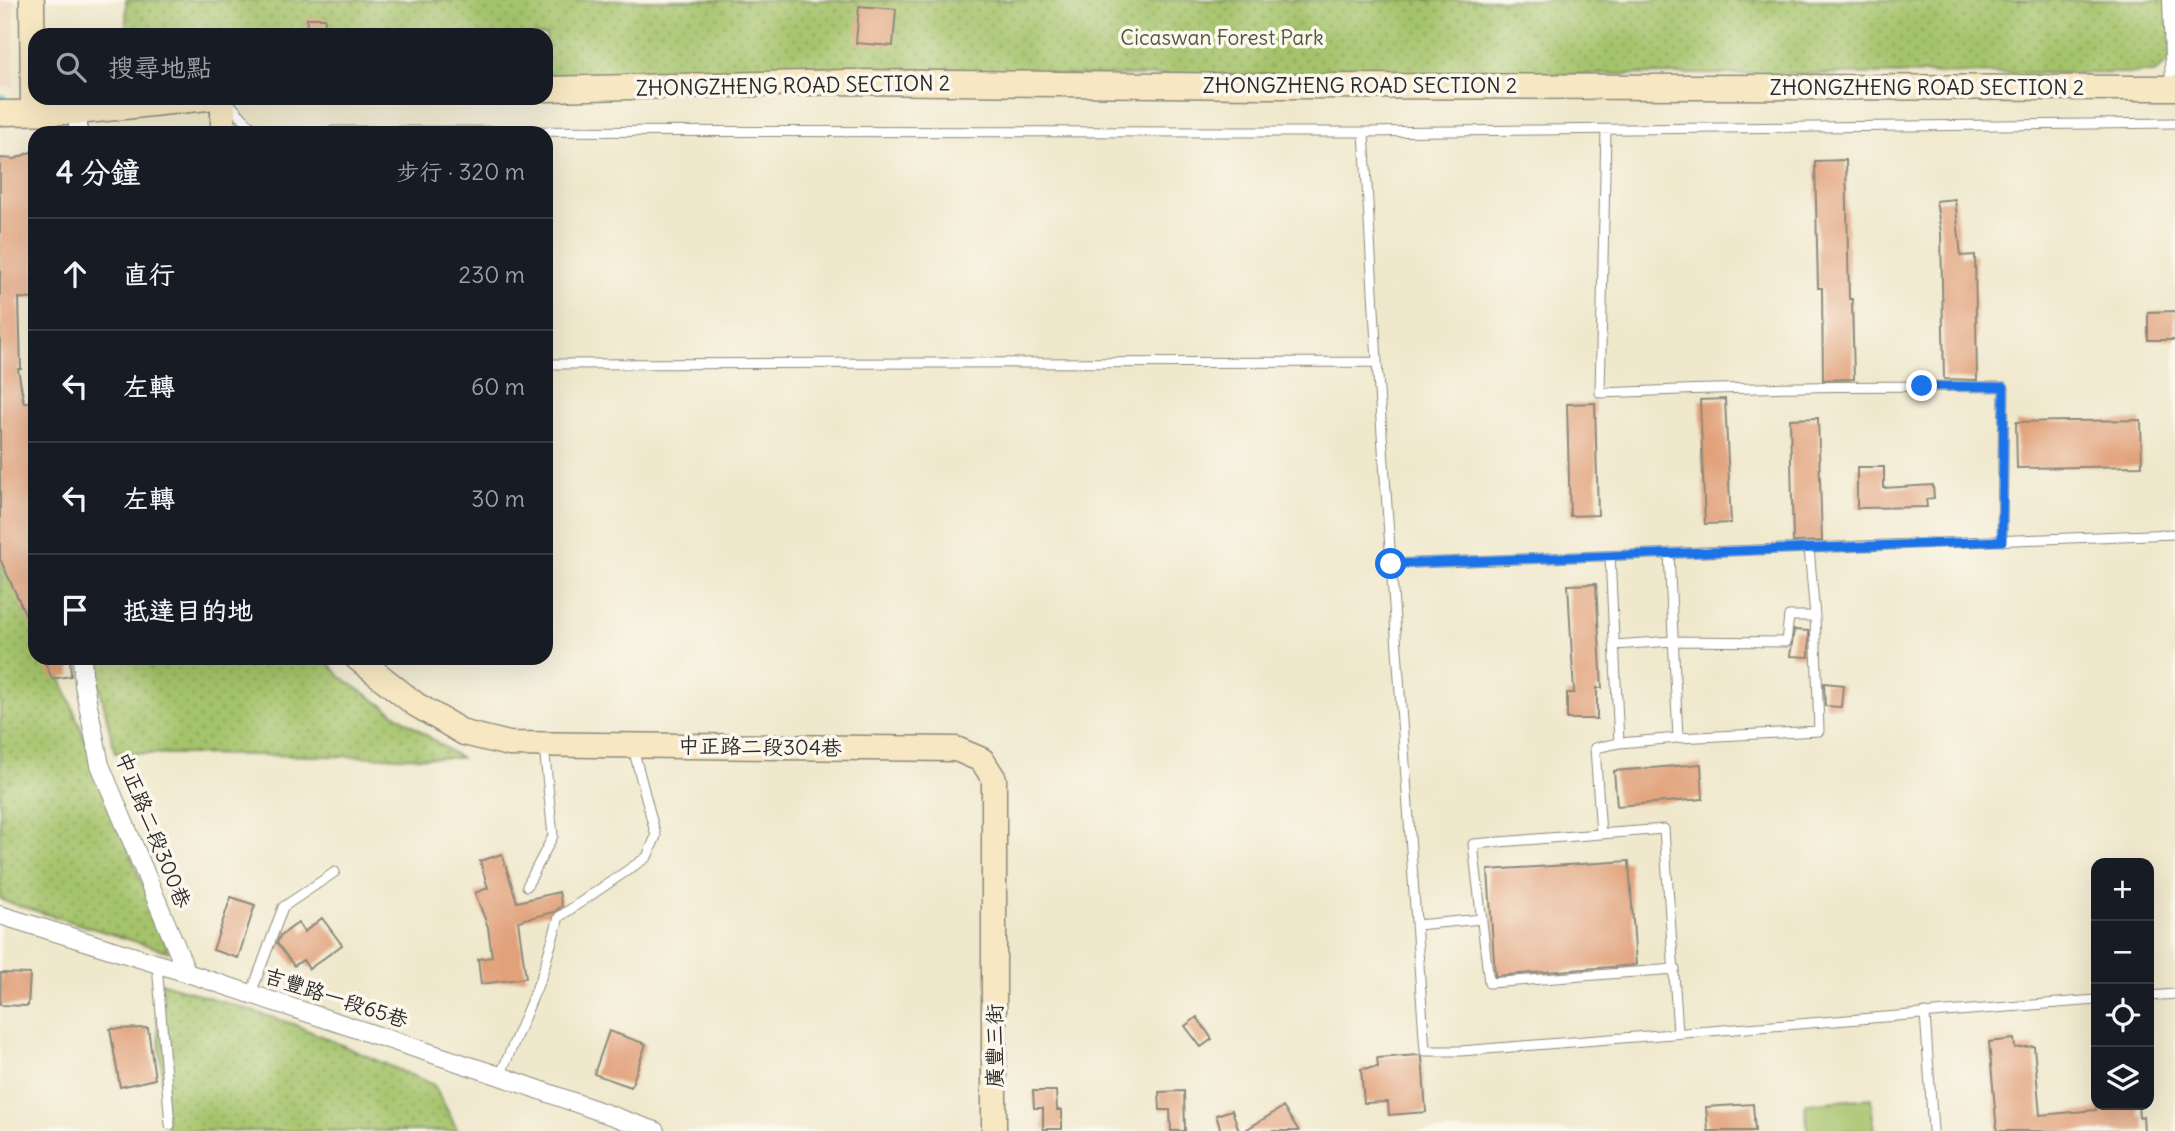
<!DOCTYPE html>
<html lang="zh-TW">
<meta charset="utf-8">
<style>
body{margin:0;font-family:Delius,"LXGW WenKai TC",sans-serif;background:#20242c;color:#f1f3f6}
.controls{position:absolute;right:21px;bottom:21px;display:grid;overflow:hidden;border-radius:14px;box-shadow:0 7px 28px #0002}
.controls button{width:63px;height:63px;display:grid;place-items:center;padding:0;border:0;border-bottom:2px solid #363941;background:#171b24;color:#f1f3f6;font:35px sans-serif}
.stop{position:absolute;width:21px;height:21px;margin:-16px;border:5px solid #1a73e8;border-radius:50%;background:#fff}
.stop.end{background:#1a73e8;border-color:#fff;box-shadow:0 2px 7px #0008}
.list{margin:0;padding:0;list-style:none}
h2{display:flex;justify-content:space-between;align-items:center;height:91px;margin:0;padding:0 28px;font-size:30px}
h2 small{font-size:23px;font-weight:400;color:#9ea1a6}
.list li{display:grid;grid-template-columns:46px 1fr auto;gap:21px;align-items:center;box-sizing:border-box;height:112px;padding:0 28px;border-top:2px solid #363941}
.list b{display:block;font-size:26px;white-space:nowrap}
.list em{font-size:23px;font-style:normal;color:#9ea1a6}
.icon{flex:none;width:38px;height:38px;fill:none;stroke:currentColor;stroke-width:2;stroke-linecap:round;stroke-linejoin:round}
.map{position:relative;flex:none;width:2175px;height:1131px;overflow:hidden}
.search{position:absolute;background:#171b24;box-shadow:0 7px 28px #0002;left:28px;top:28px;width:525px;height:77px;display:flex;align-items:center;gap:18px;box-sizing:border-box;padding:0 24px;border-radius:21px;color:#9ea1a6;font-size:26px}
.panel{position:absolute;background:#171b24;box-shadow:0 7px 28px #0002;left:28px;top:126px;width:525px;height:539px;border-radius:21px}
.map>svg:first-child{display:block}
</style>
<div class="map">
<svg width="2175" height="1131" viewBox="0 0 2175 1131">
<defs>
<pattern id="grass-dots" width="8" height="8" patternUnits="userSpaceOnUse" patternTransform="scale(1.75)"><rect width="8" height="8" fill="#a4c36a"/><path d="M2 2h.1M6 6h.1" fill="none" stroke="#869f57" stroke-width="1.8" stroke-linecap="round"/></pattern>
</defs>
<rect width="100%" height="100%" fill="#fbf7ec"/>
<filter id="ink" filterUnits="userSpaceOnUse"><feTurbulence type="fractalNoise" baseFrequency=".0143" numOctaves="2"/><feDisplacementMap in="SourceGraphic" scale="14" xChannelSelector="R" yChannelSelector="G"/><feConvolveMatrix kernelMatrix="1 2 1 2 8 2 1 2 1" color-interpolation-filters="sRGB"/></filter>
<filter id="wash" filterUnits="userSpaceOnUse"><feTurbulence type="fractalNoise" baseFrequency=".00686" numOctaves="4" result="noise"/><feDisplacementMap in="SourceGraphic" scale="28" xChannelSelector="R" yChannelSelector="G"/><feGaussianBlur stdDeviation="1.57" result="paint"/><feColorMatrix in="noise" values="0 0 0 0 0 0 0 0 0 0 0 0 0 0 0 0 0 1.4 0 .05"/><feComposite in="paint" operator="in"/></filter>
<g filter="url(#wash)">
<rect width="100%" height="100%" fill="#efe8cc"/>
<path fill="#edd7bb" d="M0 0H14V87H0Z"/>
<path fill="url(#grass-dots)" stroke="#68774a" stroke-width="2" d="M126 0H2171V61L2154 73 546 77V35H126Z
M0 523 35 612V658H53L169 952 4 901 0 898Z
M93 658H324L341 677 460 758 115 753Z
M154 980 293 1024 434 1085 458 1131H167Z"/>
<path fill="#a4c36a" stroke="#68774a" stroke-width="2" d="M1871 1098 1874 1131H1808L1805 1104Z"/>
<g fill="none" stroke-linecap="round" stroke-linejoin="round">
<path stroke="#55bdd3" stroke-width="5" d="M0 97H4"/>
</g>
<g id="blocks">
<path fill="#e1a17a" d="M859 6 896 9 893 46 856 43Z
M307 18H325L324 35H306Z
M35 150V299L19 298 21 369H18L24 403 35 400V635L0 559V158L15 159Z
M1846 160 1849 299H1852L1854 379 1823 380 1822 288H1818L1815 161Z
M1955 199 1961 256 1975 255 1977 380 1944 379 1941 232 1936 201Z
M2175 311V340H2148V312Z
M1725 399 1731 523 1705 524 1700 400Z
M1595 403 1598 515 1570 516 1567 404Z
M1818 418 1822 541 1793 542 1790 419Z
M2141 420 2142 466 2017 468 2016 422Z
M1857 467H1884V488L1933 485 1934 498 1926 499 1927 507 1857 508Z
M1596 584 1602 688H1597V719H1567V693H1574L1568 585Z
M1794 630 1809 631V657L1790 656Z
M43 658H70L71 676 52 679Z
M1824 683 1843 685 1841 707 1825 706Z
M1701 764 1703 799 1617 806 1614 771Z
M502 854 517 902 559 892 562 906 554 912 518 921 526 978 481 984 478 959 492 957 488 927 475 893 488 888 480 861Z
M1629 861 1636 965 1495 976 1488 870Z
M231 897 255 905 238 958 213 950Z
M322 918 342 945 309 969 303 960 294 966 277 943 280 936 298 923 304 932Z
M1 973 30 974 28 1006 0 1005Z
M1197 1017 1212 1039 1201 1047 1185 1026Z
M148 1028 155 1079 120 1087 110 1029Z
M609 1031 646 1044 631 1087 594 1074Z
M2014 1039 2015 1048 2034 1046 2040 1115 2096 1110V1105H2138L2139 1117 2143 1116 2144 1131H1997L1989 1042Z
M1419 1055 1422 1057 1426 1112 1389 1115 1388 1102 1364 1103 1361 1069 1378 1067 1377 1058Z
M1033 1091H1056L1057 1110H1062V1129H1043V1108H1034Z
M1184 1091 1185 1131H1171L1170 1110H1160L1159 1092Z
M1753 1104 1755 1131H1708L1706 1107Z
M1283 1107 1299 1131H1244Z
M1232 1110 1239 1131H1221L1216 1115Z"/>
</g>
</g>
<g filter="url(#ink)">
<use href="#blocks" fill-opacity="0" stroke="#8d8a7c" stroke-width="2"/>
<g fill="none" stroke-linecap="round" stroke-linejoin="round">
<defs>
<path id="lane" d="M228 102 257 133
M1606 130 1600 393C1734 387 1869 385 2004 387L2002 541
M333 131 1364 132 2175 123
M1364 132 1377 362
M546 364 1377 362 1425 1051H1461L2096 1000
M1669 553 1678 738 1819 731 1815 616 1809 548
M1391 564 2175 534
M1614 645 1673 641 1786 642 1789 616H1815
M1619 743 1678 738
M1601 834 1595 748 1619 743 1610 556
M527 886 553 836 544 746
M1416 925 1482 919
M157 964 170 1125
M1675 969 1489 983 1473 844 1664 829 1678 1032
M251 994 283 907 335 872
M2149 996 2175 994
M1925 1013 1933 1131
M500 1076 542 975 559 917 647 857 656 836 633 748"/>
<path id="street" d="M2172 0 2175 87
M78 133V112
M82 658 84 685 100 765 187 973
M0 915 187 973 500 1076 655 1131"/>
<path id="secondary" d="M32 0 33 112
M546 89 849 82 1262 86 2175 88
M0 113 78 112 207 98
M223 133V98
M357 658 415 704 464 733 509 744 956 749 982 760 994 779V1131"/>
</defs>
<use href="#lane" stroke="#8d8a7c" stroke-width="11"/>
<use href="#street" stroke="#8d8a7c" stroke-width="20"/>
<use href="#secondary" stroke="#8d8a7c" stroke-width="27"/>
<use href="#lane" stroke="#fff" stroke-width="9"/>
<use href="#street" stroke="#fff" stroke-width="18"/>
<use href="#secondary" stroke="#f7e8c3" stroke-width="24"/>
</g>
</g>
<g fill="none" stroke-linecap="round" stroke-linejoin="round" filter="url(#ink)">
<path stroke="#1a73e8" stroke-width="9" d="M1391 564 2002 541 2004 387 1922 386"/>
</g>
<g text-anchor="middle" stroke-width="7" stroke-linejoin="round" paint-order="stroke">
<g font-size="21" fill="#4f593e" stroke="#fbf7ec">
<text x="1222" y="45">Cicaswan Forest Park</text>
</g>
<g font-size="21" fill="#2b2b2b" stroke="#fbf7ec">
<text transform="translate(793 86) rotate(-1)" y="7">ZHONGZHENG ROAD SECTION 2</text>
<text x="1360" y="93">ZHONGZHENG ROAD SECTION 2</text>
<text x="1927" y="95">ZHONGZHENG ROAD SECTION 2</text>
<text transform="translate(760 747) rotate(1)" y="7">中正路二段304巷</text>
<text transform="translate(153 830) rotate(68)" y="7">中正路二段300巷</text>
<text transform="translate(336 998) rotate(18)" y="7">吉豐路一段65巷</text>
<text transform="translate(995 1046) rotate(-90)" y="7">廣豐三街</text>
</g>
</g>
</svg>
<div class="controls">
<button>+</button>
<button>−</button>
<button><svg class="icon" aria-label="locate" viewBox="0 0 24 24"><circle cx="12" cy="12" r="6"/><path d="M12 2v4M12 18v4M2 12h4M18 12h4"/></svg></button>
<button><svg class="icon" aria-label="layers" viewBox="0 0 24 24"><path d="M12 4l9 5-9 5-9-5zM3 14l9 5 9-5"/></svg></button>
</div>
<div class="stop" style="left:1391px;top:564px"></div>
<div class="stop end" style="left:1922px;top:386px"></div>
<div class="search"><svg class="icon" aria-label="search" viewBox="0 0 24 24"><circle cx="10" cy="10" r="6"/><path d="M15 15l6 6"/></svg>搜尋地點</div>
<section class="panel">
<h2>4 分鐘<small>步行 · 320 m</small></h2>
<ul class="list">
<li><svg class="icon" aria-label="ahead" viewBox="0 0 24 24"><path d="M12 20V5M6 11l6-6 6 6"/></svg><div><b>直行</b></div><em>230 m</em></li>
<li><svg class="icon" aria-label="left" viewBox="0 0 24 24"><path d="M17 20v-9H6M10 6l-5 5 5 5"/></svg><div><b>左轉</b></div><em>60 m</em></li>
<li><svg class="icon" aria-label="left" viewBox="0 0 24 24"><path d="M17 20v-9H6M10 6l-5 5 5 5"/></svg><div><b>左轉</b></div><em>30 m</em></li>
<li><svg class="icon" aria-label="arrive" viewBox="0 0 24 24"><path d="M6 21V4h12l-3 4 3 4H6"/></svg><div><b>抵達目的地</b></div></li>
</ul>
</section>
</div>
